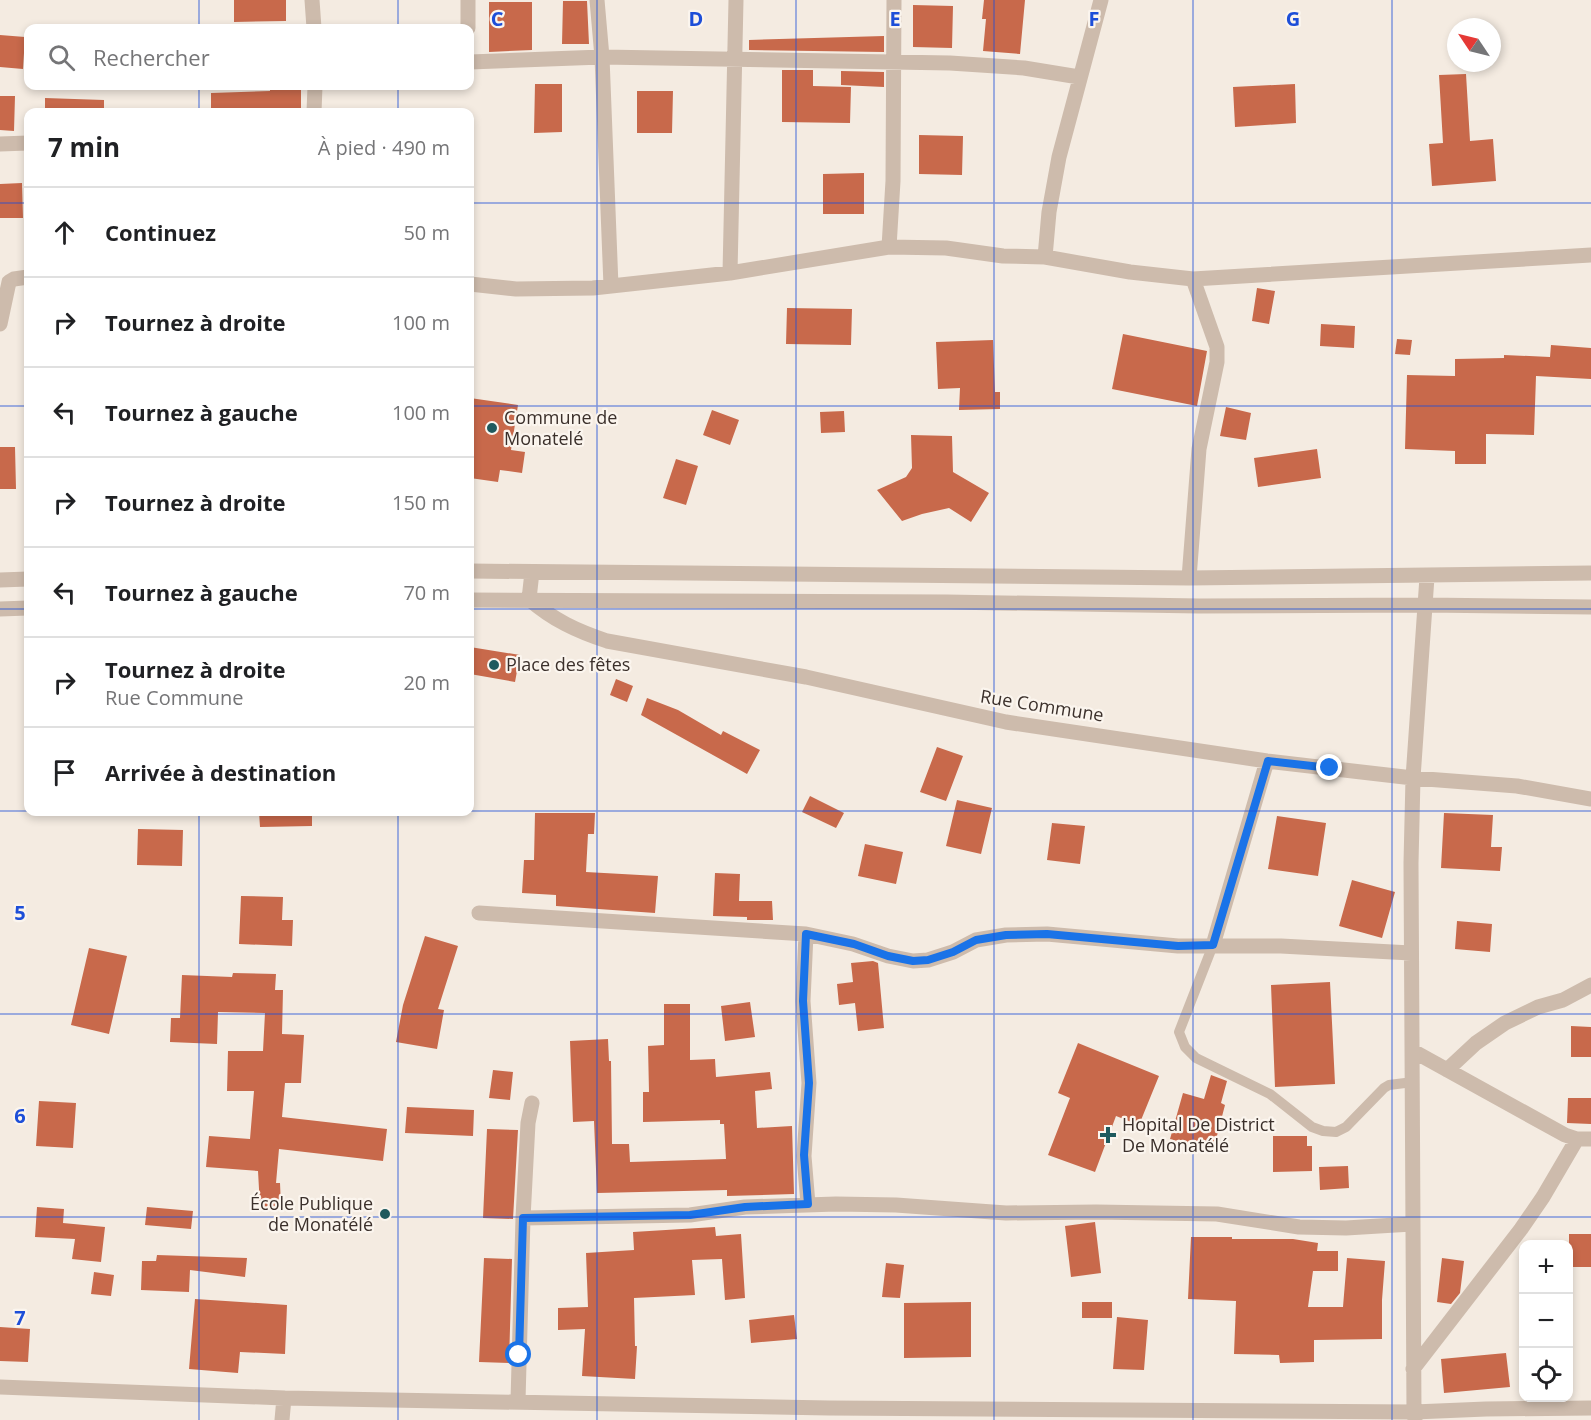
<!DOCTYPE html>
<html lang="fr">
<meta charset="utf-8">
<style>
body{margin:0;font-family:"Open Sans",sans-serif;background:#f6f6f6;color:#202124}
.controls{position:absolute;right:18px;bottom:18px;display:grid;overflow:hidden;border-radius:12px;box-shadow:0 3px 9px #0003}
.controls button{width:54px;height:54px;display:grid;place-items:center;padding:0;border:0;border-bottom:2px solid #e0e0e0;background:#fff;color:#202124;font:30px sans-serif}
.compass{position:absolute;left:1447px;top:18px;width:54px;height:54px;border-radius:50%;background:#fff;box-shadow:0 3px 9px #0003;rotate:305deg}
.stop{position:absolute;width:18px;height:18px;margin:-14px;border:4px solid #1a73e8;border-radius:50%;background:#fff}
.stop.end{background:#1a73e8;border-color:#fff;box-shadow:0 2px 6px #0008}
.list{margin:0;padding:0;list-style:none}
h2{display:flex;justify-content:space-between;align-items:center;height:78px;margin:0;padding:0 24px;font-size:26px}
h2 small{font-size:20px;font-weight:400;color:#757577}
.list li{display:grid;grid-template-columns:39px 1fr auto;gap:18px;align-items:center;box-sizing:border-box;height:90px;padding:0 24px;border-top:2px solid #e0e0e0}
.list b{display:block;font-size:22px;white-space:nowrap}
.list p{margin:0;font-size:20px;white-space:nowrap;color:#757577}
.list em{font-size:20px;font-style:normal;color:#757577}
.icon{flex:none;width:33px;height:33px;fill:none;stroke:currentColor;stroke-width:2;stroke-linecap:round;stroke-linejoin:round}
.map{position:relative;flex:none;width:1591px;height:1420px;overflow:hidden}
.search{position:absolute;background:#fff;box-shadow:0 3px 9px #0003;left:24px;top:24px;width:450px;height:66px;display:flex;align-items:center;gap:15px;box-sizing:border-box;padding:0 21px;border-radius:12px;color:#757577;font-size:22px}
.panel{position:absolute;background:#fff;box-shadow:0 3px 9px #0003;left:24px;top:108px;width:450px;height:708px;border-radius:12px}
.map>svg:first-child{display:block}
</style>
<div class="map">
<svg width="1591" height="1420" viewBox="0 0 1591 1420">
<rect width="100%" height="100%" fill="#f4ebe1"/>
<path fill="#c8694b" d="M234 0H286V21L234 22Z
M984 0H1025L1020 54 983 51 986 19H982Z
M563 1H587L589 44H562Z
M489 2H532V50L489 52Z
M913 5 953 6 952 48 913 47Z
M0 35 25 37 23 69 0 67Z
M884 36V52L749 50V40Z
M782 70H813V86L851 87 850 123 782 122Z
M841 71 884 72V87L841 85Z
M1466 74 1470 141 1493 139 1496 181 1432 186 1429 144 1443 143 1439 75Z
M535 84H562V132L534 133Z
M1295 84 1296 123 1235 127 1233 87Z
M270 86H301V112H211V93L270 91Z
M637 91H673L672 133H637Z
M0 96H15L14 131 0 130Z
M45 98 104 100V112H45Z
M919 135 963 136 962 175 919 174Z
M864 173V214H823V174Z
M22 183 23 218H0V184Z
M1257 288 1275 291 1269 324 1252 321Z
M787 308 852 309 851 345 786 344Z
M1321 324 1355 326 1354 348 1320 346Z
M1123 334 1207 351 1197 406 1112 389Z
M1397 339 1412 340 1410 355 1395 354Z
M993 340 995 392H1000V409L959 410 960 388 938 389 936 342Z
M1551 345 1591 348V379L1536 376 1534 435 1486 434V464H1455V451L1405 449 1407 375 1455 376V359L1504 358V355L1550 357Z
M470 398 518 405 511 450 525 452 522 473 500 470 498 482 470 478Z
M1226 407 1251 413 1246 440 1220 436Z
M712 410 739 420 730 445 703 435Z
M844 411 845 432 821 433 820 412Z
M911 435 952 436 953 472 989 493 971 522 949 508 922 514 902 521 877 490 906 477 912 468Z
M0 447H15L16 489H0Z
M1317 449 1321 478 1258 487 1254 458Z
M676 459 698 466 686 505 663 498Z
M470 647 520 655 515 682 470 674Z
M616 679 633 686 627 702 610 695Z
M647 698 678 710 721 735 723 731 760 750 747 774 641 715Z
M937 747 963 756 946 801 920 792Z
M810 796 844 813 836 828 802 812Z
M957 800 992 808 981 854 946 846Z
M259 812H312V826L260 827Z
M535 813H595L594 834H588L586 872 658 876 655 913 556 906V895L522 893 524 860H534Z
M1444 813 1493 815 1491 847H1502L1500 871 1441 868Z
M1277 816 1326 823 1318 876 1268 869Z
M1052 823 1085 826 1080 864 1047 860Z
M138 829 183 830 182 866 137 865Z
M865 844 903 852 896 884 858 876Z
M715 873 740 874 739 901H772L773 920H747V917L713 916Z
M1352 880 1395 892 1382 938 1339 926Z
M241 896 283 897 282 920H293L292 946 239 944Z
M1457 921 1492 924 1490 952 1455 949Z
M425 936 458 946 438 1009 444 1010 437 1049 396 1042 403 1005Z
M89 948 127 956 109 1034 71 1025Z
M873 961 878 963 884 1028 858 1031 855 1003 839 1005 837 984 853 982 851 963Z
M233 973 276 974 275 990H283L282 1034 304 1035 301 1083H285L282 1117 387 1129 383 1161 279 1149 276 1183H280L281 1206 260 1207 258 1171 206 1167 209 1136 250 1139 254 1091H227L228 1051H263L265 1013 218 1012 217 1044 170 1042 171 1018H180L182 975 232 977Z
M1330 982 1335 1084 1275 1087 1271 985Z
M750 1002 755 1037 725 1041 721 1006Z
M664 1004H690V1060L715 1059 716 1077 770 1072 772 1089 755 1091 757 1128 792 1126 794 1194 727 1196V1190L597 1193 594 1121 573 1122 570 1041 608 1039 609 1061H611L612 1144H629L630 1162 726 1159 724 1124H720V1120L643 1122V1092H649L648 1046 664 1045Z
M1571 1026 1591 1027V1057H1571Z
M1078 1043 1159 1076 1139 1125 1116 1116 1095 1172 1048 1155 1070 1098 1058 1093Z
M493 1070 513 1072 510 1100 489 1098Z
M1211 1075 1227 1081 1221 1103 1225 1105 1213 1151 1170 1139 1183 1093 1204 1099Z
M1568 1098H1591V1124L1567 1123Z
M39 1101 76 1103 73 1148 36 1146Z
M407 1107 474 1110 473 1136 405 1133Z
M487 1129 518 1130 513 1219 483 1218Z
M1273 1136H1307V1146H1312V1171L1273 1172Z
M1348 1166 1349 1188 1320 1190 1319 1167Z
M37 1207 64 1209 63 1223 105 1227 101 1262 72 1259 75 1239 35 1237Z
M147 1207 193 1211 191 1229 145 1225Z
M1095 1222 1101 1273 1071 1277 1065 1226Z
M715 1227 716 1236 741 1234 745 1298 725 1300 722 1259 692 1260 695 1295 634 1298 635 1346H637L635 1379 582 1376 585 1329 558 1330V1308L588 1307 586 1253 634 1250 633 1232Z
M1569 1234H1591V1267H1569Z
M1191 1237H1232V1239H1293L1318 1243 1317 1251H1338V1271H1313L1308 1307H1343L1347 1258 1385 1261 1382 1300V1339L1314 1340V1362L1280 1363 1279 1355 1234 1354 1236 1301 1188 1299Z
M157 1255 247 1258 245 1277 190 1270 189 1292 141 1290 142 1261H156Z
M484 1258 512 1259 509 1363 479 1362Z
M1442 1258 1464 1261 1460 1293 1451 1304 1437 1302Z
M886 1263 904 1265 900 1298 882 1297Z
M94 1272 114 1275 111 1296 91 1294Z
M195 1299 287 1305 285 1354 240 1352 238 1373 189 1369Z
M971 1302V1357L904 1358V1303Z
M1082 1302H1112V1318H1082Z
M794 1315 797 1339 751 1343 749 1320Z
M1117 1317 1148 1320 1144 1370 1113 1369Z
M0 1327 30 1329 28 1362 0 1361Z
M1506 1353 1510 1387 1444 1393 1441 1359Z"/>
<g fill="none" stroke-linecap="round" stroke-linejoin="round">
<path stroke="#cdbbac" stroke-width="10" d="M1213 945 1179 1032 1185 1047 1196 1058 1270 1094 1312 1127 1323 1131 1336 1132 1346 1127 1384 1088 1389 1085 1413 1082"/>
<path stroke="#cdbbac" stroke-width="15" d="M312 0 314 28
M468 0V28
M597 0 602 57 611 286
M470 62 602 57 950 63 1024 68 1079 77
M314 112 315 86
M0 144 28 143
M889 247 893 181 894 0
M1045 257 1049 212 1059 157 1101 0
M730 273 736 0
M470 284 516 289 593 288 730 273 889 247 946 248 1003 256 1045 257 1130 272 1193 279 1591 255
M0 324 9 282 14 279 28 277
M470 571 1189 578 1591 573
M532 572 529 599C553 620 577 631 607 641L806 677 1006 722 1267 761 1413 778 1517 786 1591 799
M1189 578 1199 449 1217 362V347L1193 279
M0 580 28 579
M470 600 947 602 1199 606 1426 605 1591 607
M0 609 28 608
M479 913 806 934 853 944 888 956 913 961 928 960 953 952 976 940 1006 935 1047 934 1178 946H1281L1411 953
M806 934 803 1001 809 1083 804 1156 808 1204
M1213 945 1267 761
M1413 1051 1565 1135 1577 1139H1591
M1447 1070 1476 1043 1505 1023 1538 1007 1563 1000 1591 985
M523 1218 528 1123 532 1103
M1413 1369 1521 1229 1543 1197 1577 1139
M0 1387 284 1398 829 1408 1414 1412 1411 863 1413 778 1427 577
M518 1401 523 1218 690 1215 745 1207 836 1204 896 1205 1006 1213 1096 1212 1217 1214 1299 1227 1346 1228 1412 1224
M282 1420 284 1398
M1415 1420 1414 1412 1486 1409 1591 1408"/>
</g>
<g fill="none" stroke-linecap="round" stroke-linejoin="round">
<path stroke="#1a73e8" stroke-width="8" d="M519 1355 523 1218 690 1215 745 1207 808 1204 804 1155 809 1083 803 1001 806 934 854 944 888 956 913 961 928 960 953 952 976 940 1006 935 1047 934 1178 946 1213 945 1268 761 1330 768"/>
</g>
<path fill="none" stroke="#1d4ed8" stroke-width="1.5" stroke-opacity="0.55" d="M199 0V28M398 0V28M597 0V1420M796 0V1420M994 0V1420M1193 0V1420M1392 0V1420M199 86V112M398 86V112M0 203H28M470 203H1591M0 406H28M470 406H1591M0 609H28M470 609H1591M0 811H28M470 811H1591M199 812V1420M398 812V1420M0 1014H1591M0 1217H1591"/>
<g fill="#1f5a5e" stroke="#fbf5ee" stroke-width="2">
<circle cx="492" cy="428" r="6"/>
<circle cx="494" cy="665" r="6"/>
<path d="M1105 1126h6v6h6v6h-6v6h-6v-6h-6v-6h6z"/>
<circle cx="385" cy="1214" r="6"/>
</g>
<g text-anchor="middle" stroke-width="4.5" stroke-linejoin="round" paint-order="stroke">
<g font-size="18" fill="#3b302b" stroke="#fbf5ee" text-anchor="start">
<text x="504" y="424">Commune de<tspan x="504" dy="21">Monatelé</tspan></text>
<text x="506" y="671">Place des fêtes</text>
<text x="1122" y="1131">Hopital De District<tspan x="1122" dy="21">De Monatélé</tspan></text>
<text x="373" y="1210" text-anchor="end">École Publique<tspan x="373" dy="21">de Monatélé</tspan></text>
</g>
<g font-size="18" fill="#3b302b" stroke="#fbf5ee">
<text transform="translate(1042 706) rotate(9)" y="6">Rue Commune</text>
</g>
</g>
<g font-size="20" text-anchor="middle" font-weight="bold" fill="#1d4ed8" stroke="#fbf5ee" stroke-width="4.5" stroke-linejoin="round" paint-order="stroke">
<text x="497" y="26">C</text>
<text x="696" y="26">D</text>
<text x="895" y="26">E</text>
<text x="1094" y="26">F</text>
<text x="1293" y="26">G</text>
<text x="20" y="920">5</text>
<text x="20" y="1123">6</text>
<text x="20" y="1325">7</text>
</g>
</svg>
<div class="controls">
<button>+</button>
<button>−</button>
<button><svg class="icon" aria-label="locate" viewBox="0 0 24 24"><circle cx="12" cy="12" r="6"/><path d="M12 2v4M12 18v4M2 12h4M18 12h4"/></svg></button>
</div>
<svg class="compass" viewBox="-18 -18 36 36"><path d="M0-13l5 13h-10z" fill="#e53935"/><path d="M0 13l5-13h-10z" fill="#757577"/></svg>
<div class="stop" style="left:519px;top:1355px"></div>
<div class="stop end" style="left:1330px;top:768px"></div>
<div class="search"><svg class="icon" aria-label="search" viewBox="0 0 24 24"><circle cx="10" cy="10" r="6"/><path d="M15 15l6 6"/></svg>Rechercher</div>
<section class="panel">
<h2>7 min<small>À pied · 490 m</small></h2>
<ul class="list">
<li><svg class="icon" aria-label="ahead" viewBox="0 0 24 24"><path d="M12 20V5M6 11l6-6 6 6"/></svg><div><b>Continuez</b></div><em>50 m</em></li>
<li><svg class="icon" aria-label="right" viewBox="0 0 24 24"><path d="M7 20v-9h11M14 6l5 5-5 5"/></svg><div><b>Tournez à droite</b></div><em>100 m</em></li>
<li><svg class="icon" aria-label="left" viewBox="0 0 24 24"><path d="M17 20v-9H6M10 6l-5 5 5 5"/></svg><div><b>Tournez à gauche</b></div><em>100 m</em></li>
<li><svg class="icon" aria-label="right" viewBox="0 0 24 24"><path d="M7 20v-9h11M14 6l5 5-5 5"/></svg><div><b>Tournez à droite</b></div><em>150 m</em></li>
<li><svg class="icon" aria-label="left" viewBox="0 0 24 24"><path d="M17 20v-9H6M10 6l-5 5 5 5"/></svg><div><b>Tournez à gauche</b></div><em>70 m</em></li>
<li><svg class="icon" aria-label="right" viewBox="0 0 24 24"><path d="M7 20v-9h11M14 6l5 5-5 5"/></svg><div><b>Tournez à droite</b><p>Rue Commune</p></div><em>20 m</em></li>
<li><svg class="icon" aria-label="arrive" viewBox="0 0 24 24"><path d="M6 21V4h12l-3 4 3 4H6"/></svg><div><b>Arrivée à destination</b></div></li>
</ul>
</section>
</div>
